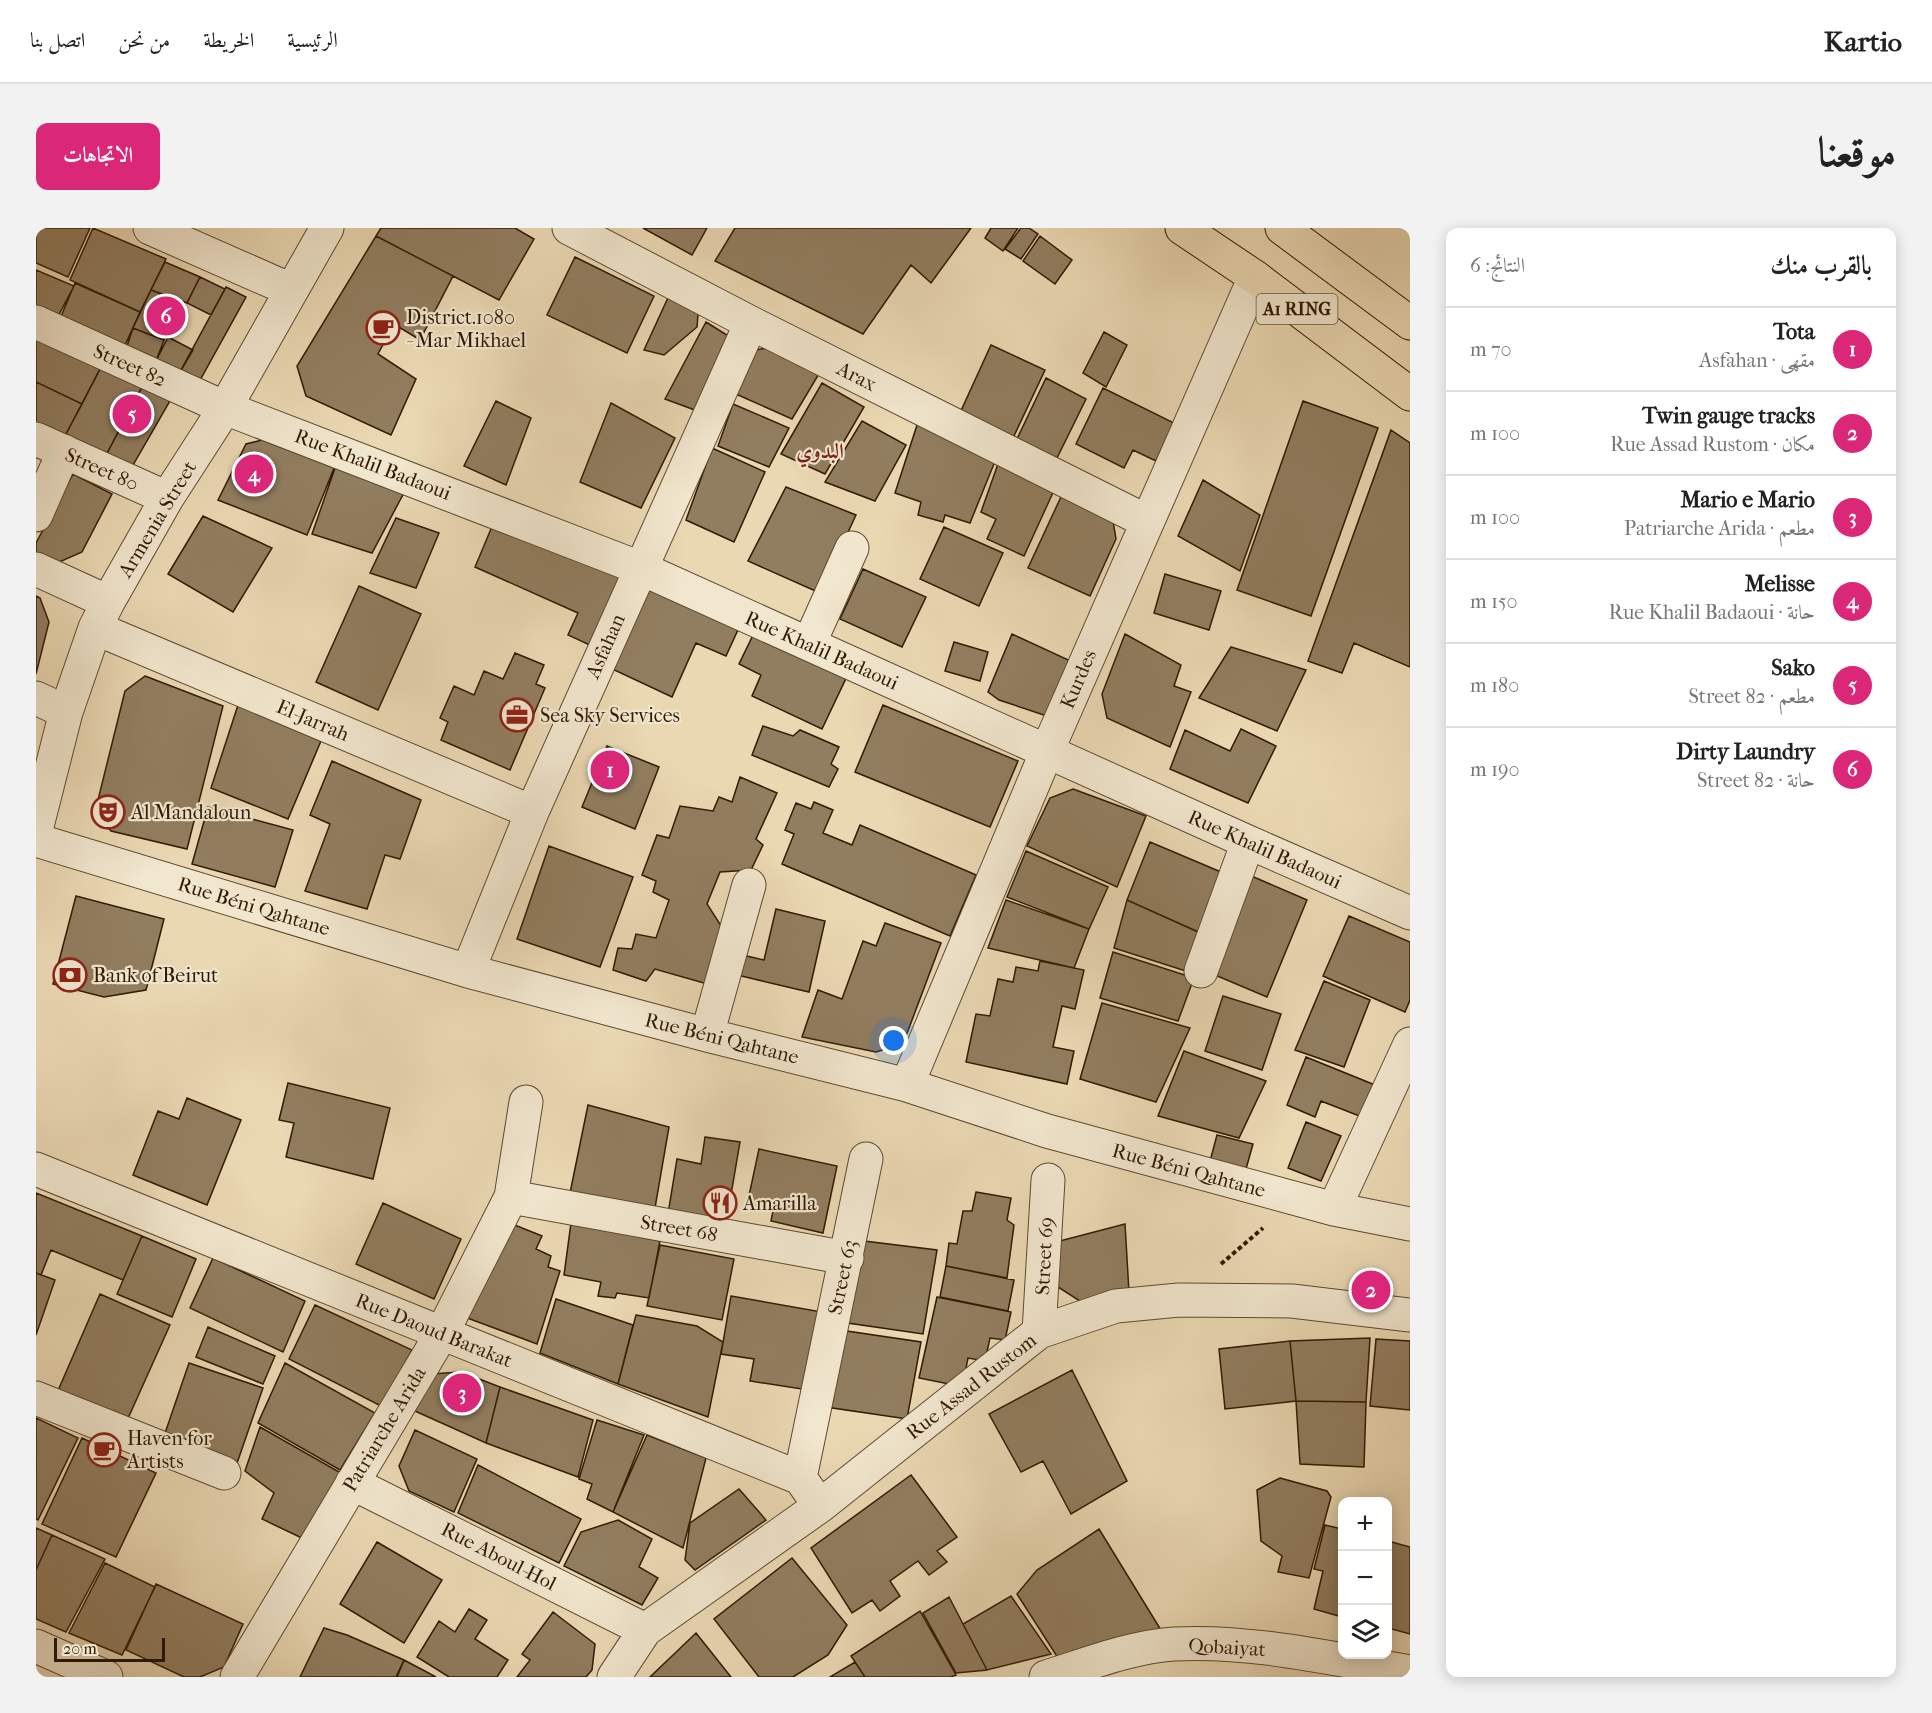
<!DOCTYPE html>
<html lang="ar">
<meta charset="utf-8">
<style>
body{margin:0;font-family:"IM FELL French Canon",Amiri,serif;background:#f2f2f2;color:#222;direction:rtl}
.controls{position:absolute;right:18px;bottom:18px;display:grid;overflow:hidden;border-radius:12px;box-shadow:0 3px 15px #0003}
.controls button{width:54px;height:54px;display:grid;place-items:center;padding:0;border:0;border-bottom:2px solid #e0e0e0;background:#fff;color:#222;font:30px sans-serif}
.scale{position:absolute;left:18px;bottom:15px;width:111px;box-sizing:border-box;padding-left:6px;border:3px solid #301a03;border-top:0;font-size:16px;line-height:21px;white-space:nowrap;color:#301a03;-webkit-text-stroke:4px #f1e6ce;paint-order:stroke}
.you{position:absolute;left:858px;top:813px;width:21px;height:21px;margin:-15px;border:4px solid #fff;border-radius:50%;background:#1a73e8;box-shadow:0 0 0 9px #1a73e833}
.badge{display:grid;place-items:center;width:39px;height:39px;border-radius:50%;background:#db2777;color:#fff;font-size:20px;font-weight:700}
.pin{position:absolute;translate:-50% -50%;border:3px solid #fff;box-shadow:0 2px 6px #0006}
.list{margin:0;padding:0;list-style:none}
h2{display:flex;justify-content:space-between;align-items:center;height:78px;margin:0;padding:0 24px;font-size:26px}
h2 small{font-size:20px;font-weight:400;color:#767676}
.list li{display:grid;grid-template-columns:39px 1fr auto;gap:18px;align-items:center;box-sizing:border-box;height:84px;padding:0 24px;border-top:2px solid #e0e0e0}
.list b{display:block;font-size:22px;white-space:nowrap}
.list p{margin:0;font-size:20px;white-space:nowrap;color:#767676}
.list em{font-size:20px;font-style:normal;color:#767676}
.icon{flex:none;width:33px;height:33px;fill:none;stroke:currentColor;stroke-width:2;stroke-linecap:round;stroke-linejoin:round}
.map{position:relative;flex:none;width:1374px;height:1449px;overflow:hidden;direction:ltr;border-radius:12px}
header{display:flex;align-items:center;gap:36px;box-sizing:border-box;height:84px;padding:0 30px;background:#fff;border-bottom:2px solid #e0e0e0}
header strong{font-size:28px}
nav{display:flex;gap:33px;margin-inline-start:auto;font-size:21px}
.intro{display:flex;align-items:center;justify-content:space-between;box-sizing:border-box;height:144px;padding:0 36px}
h1{margin:0;font-size:42px}
.button{padding:15px 27px;border-radius:12px;background:#db2777;color:#fff;font-size:21px;font-weight:700}
main{display:flex;gap:36px;padding:0 36px}
aside{flex:1;background:#fff;border-radius:12px;box-shadow:0 3px 15px #0003}
.map>svg:first-child{display:block}
</style>
<header>
<strong>Kartio</strong>
<nav><a>الرئيسية</a><a>الخريطة</a><a>من نحن</a><a>اتصل بنا</a></nav>
</header>
<div class="intro"><h1>موقعنا</h1><a class="button">الاتجاهات</a></div>
<main>
<aside>
<h2>بالقرب منك<small>النتائج: 6</small></h2>
<ul class="list">
<li><span class="badge">1</span><div><b>Tota</b><p>مقهى · Asfahan</p></div><em>70 m</em></li>
<li><span class="badge">2</span><div><b>Twin gauge tracks</b><p>مكان · Rue Assad Rustom</p></div><em>100 m</em></li>
<li><span class="badge">3</span><div><b>Mario e Mario</b><p>مطعم · Patriarche Arida</p></div><em>100 m</em></li>
<li><span class="badge">4</span><div><b>Melisse</b><p>حانة · Rue Khalil Badaoui</p></div><em>150 m</em></li>
<li><span class="badge">5</span><div><b>Sako</b><p>مطعم · Street 82</p></div><em>180 m</em></li>
<li><span class="badge">6</span><div><b>Dirty Laundry</b><p>حانة · Street 82</p></div><em>190 m</em></li>
</ul>
</aside>
<div class="map">
<svg width="1374" height="1449" viewBox="0 0 1374 1449">
<rect width="100%" height="100%" fill="#ead8b3"/>
<filter id="stains"><feTurbulence type="fractalNoise" baseFrequency=".00333" numOctaves="4"/><feColorMatrix values="0 0 0 0 .2 0 0 0 0 .09 0 0 0 0 .02 0 0 0 .5 -.17"/></filter>
<radialGradient id="worn" r=".72"><stop offset=".6" stop-color="#630" stop-opacity="0"/><stop offset="1" stop-color="#630" stop-opacity=".3"/></radialGradient>
<path fill="#917d5f" stroke="#301a03" stroke-width="1.5" d="M0 0H54L32 49 0 35Z
M57 0 130 31 104 84 34 52Z
M345 0H479L498 11 463 72 340 8Z
M607 0H671L656 27Z
M699 0H935L895 55 875 37 827 106 679 33Z
M955 0H982L967 23 949 10Z
M985 0H993L1002 6 985 31 969 21Z
M340 8 417 48 384 112 358 96 342 126 380 151 355 207 270 168 261 138Z
M1004 8 1036 32 1019 56 987 33Z
M539 29 618 68 591 125 511 87Z
M129 34 164 49 151 75 115 62Z
M0 42 38 58 19 94 0 85Z
M164 49 189 61 175 87 151 75Z
M39 55 104 84 85 126 21 98Z
M190 59 210 69 163 154 144 144Z
M636 61 663 74 661 99 628 127 608 122Z
M115 62 144 73 128 112 97 100Z
M670 94 699 112 667 185 629 171Z
M97 100 128 112 120 133 90 121Z
M1068 104 1091 117 1070 159 1047 145Z
M0 106 66 137 46 176 0 154Z
M132 109 157 122 144 144 120 133Z
M955 117 1009 142 977 210 924 185Z
M745 118 787 139 756 191 700 166 719 122Z
M66 137 107 157 68 231 27 212Z
M1010 150 1050 171 1021 230 981 211Z
M0 154 46 176 25 215 0 203Z
M786 155 828 179 789 246 745 226Z
M107 157 135 171 93 244 68 231Z
M1067 160 1138 195 1120 233 1097 222 1088 240 1040 216Z
M460 173 495 190 470 257 428 238Z
M1267 173 1342 200 1275 388 1201 362Z
M575 175 639 210 605 280 544 254Z
M697 176 753 200 733 239 682 218Z
M826 193 870 217 839 273 789 254Z
M882 194 962 226 934 295 909 287 907 294 882 287 885 274 859 265Z
M1355 202 1374 215V439L1318 415 1306 445 1272 433Z
M234 210 301 233 271 307 182 272 210 216Z
M676 220 729 244 698 314 650 292Z
M963 233 1020 258 988 328 951 311 960 291 945 284Z
M300 237 370 261 336 325 276 306Z
M37 246 76 266 46 324 19 336 0 326V315Z
M1167 252 1224 287 1204 343 1142 308Z
M1030 258 1075 281 1080 311 1054 368 992 340Z
M750 259 820 287 784 365 712 333Z
M167 288 236 320 197 384 132 346Z
M460 289 590 346 558 419 532 407 542 385 439 339Z
M360 290 403 305 380 360 334 345Z
M908 299 967 325 943 378 884 351Z
M827 341 890 369 866 419 804 391Z
M1129 346 1185 363 1173 402 1118 385Z
M615 351 706 393 690 428 660 415 636 469 574 440Z
M323 358 385 386 342 482 280 454Z
M0 368 4 370 13 394 0 446Z
M720 401 813 444 786 501 716 468 725 447 703 436Z
M976 406 1039 435 1014 489 963 472 952 464Z
M1089 406 1145 437 1138 458 1155 464 1134 519 1071 490 1066 466Z
M918 414 952 424 944 453 909 443Z
M1195 419 1270 442 1241 503 1163 470Z
M479 425 508 437 500 456 509 460 474 542 405 512 412 494 404 490 418 458 438 467 448 443 467 451Z
M109 448 187 478 151 621 75 603 59 584 89 463Z
M202 477 285 513 252 591 175 560Z
M847 477 982 533 954 599 819 544Z
M727 498 757 508 764 502 803 519 795 536 802 541 793 559 716 527Z
M1205 501 1240 518 1212 575 1134 541 1149 502 1194 523Z
M571 518 623 539 599 601 546 579Z
M296 533 385 572 364 631 349 627 331 681 269 663 294 596 274 587Z
M704 549 741 565 720 611 727 617 715 642 684 644 671 676 691 707 675 757 619 741 610 753 577 742 582 720 596 721 600 706 620 710 633 672 617 664 620 653 606 647 621 607 633 610 644 578 677 583 683 569 696 574Z
M1037 561 1110 588 1081 659 991 618 1014 570Z
M778 574 797 582 787 605 816 617 824 597 940 647 914 708 746 636 758 606 749 602 760 575 775 581Z
M172 579 257 602 239 659 156 636Z
M1114 614 1185 644 1162 704 1091 672Z
M513 618 597 649 564 739 481 711Z
M990 623 1072 659 1053 701 971 669Z
M1213 647 1271 672 1231 769 1172 744Z
M40 668 128 691 110 762 68 769 17 756Z
M970 672 1053 701 1038 740 952 720Z
M1091 672 1167 706 1156 745 1078 720Z
M740 681 789 693 773 764 701 747 706 727 728 732Z
M1313 688 1374 714V772L1369 784 1287 748Z
M849 695 905 715 867 816 840 824 766 809 782 762 806 771 827 713 840 718Z
M1077 724 1158 750 1142 793 1064 770Z
M1004 733 1048 742 1039 781 1026 778 1017 819 1038 823 1031 856 930 834 940 786 954 788 962 751 977 754 980 739 1002 743Z
M1288 753 1334 772 1308 839 1259 822Z
M1187 768 1245 786 1226 842 1169 823Z
M1066 775 1154 800 1120 874 1044 851Z
M1148 823 1230 853 1203 910 1122 888Z
M1270 829 1339 857 1326 889 1285 873 1279 889 1251 877Z
M252 855 354 880 337 951 250 929 258 895 243 892Z
M151 870 205 892 171 977 97 947 122 883 143 891Z
M552 877 633 899 619 980 534 965Z
M1270 894 1305 908 1285 953 1252 940Z
M1181 907 1217 916 1208 948 1173 937Z
M669 909 704 914 690 996 632 986 641 931 665 936Z
M723 921 801 938 787 1005 735 993 737 983 711 977Z
M940 964 975 970 971 992 978 997 971 1050 910 1038 913 1015 921 1016 927 983H936Z
M0 965 106 1008 87 1052 15 1022 5 1047 0 1045Z
M347 975 425 1011 398 1071 320 1036Z
M469 993 506 1008 500 1021 515 1028 512 1039 524 1043 501 1116 426 1088Z
M535 995 624 1013 613 1070 581 1065 579 1070 562 1068 565 1054 528 1047Z
M1089 996 1093 1064 1050 1077 1022 1059 1016 1015Z
M106 1008 160 1031 136 1089 81 1066Z
M820 1012 901 1022 887 1106 805 1094Z
M624 1017 698 1031 686 1092 611 1078Z
M177 1030 269 1073 247 1124 154 1080Z
M910 1038 978 1052 972 1083 904 1069Z
M0 1045 19 1052 0 1107Z
M64 1066 134 1097 89 1197 21 1165Z
M695 1068 786 1084 772 1162 714 1153 718 1131 685 1126Z
M901 1069 975 1084 969 1112 954 1110 949 1133 932 1130 929 1145 913 1156 883 1150Z
M520 1071 597 1097 582 1156 504 1125Z
M279 1077 376 1122 345 1178 253 1131Z
M600 1087 661 1098 687 1114 672 1189 582 1156Z
M172 1099 239 1128 227 1156 160 1129Z
M804 1102 885 1114 871 1191 790 1179Z
M1334 1110 1330 1174 1260 1173 1254 1113Z
M1340 1111 1374 1113V1182L1334 1178Z
M1254 1113 1260 1173 1189 1181 1183 1121Z
M153 1135 227 1160 199 1241 126 1214Z
M249 1135 339 1185 304 1242 222 1195Z
M1036 1142 1091 1253 1035 1286 1007 1233 985 1244 953 1186Z
M425 1144 464 1159 450 1215 379 1183 395 1146Z
M464 1159 557 1192 542 1249 450 1215Z
M1260 1173 1330 1174 1328 1239 1264 1236Z
M0 1190 42 1210 2 1292 0 1291Z
M561 1192 608 1207 577 1284 551 1271 556 1256 543 1251Z
M224 1199 305 1245 270 1312 226 1291 238 1265 209 1243Z
M379 1202 441 1231 418 1284 373 1263 363 1238Z
M611 1207 670 1230 647 1320 577 1284Z
M46 1210 120 1245 80 1329 6 1296Z
M442 1237 545 1291 523 1335 422 1285Z
M875 1247 921 1309 901 1323 911 1334 893 1347 882 1333 854 1353 864 1368 844 1383 836 1372 816 1385 775 1320Z
M1244 1250 1291 1263 1295 1269 1273 1350 1242 1344 1246 1328 1225 1313 1221 1262Z
M703 1261 730 1292 659 1342 649 1332 654 1295Z
M582 1292 616 1311 603 1339 622 1350 606 1377 528 1338 545 1304Z
M1289 1297 1306 1301V1389L1278 1381 1287 1343 1278 1341Z
M0 1300 16 1307 0 1342Z
M1063 1301 1128 1407 1022 1430 981 1366 1001 1342Z
M16 1307 69 1331 30 1404 0 1391V1342Z
M1352 1313 1374 1319V1406L1352 1400Z
M341 1314 406 1352 368 1415 304 1376Z
M756 1330 811 1397 792 1427 757 1449H723L678 1391Z
M69 1335 119 1359 86 1427 33 1405Z
M120 1356 207 1396 188 1439 164 1449H148L90 1422Z
M975 1368 1015 1426 951 1442 927 1396Z
M913 1369 951 1442 920 1445 887 1385Z
M433 1381 451 1392 439 1411 472 1432 461 1449H413L381 1429 403 1393 419 1404Z
M884 1383 920 1447 915 1449H829L815 1428Z
M517 1384 559 1416 556 1442 550 1449H481L494 1432 486 1426Z
M288 1400 311 1407 368 1432 360 1449H264Z
M660 1405 695 1449H614Z
M368 1432 400 1449H361Z
M819 1434 829 1449H794Z"/>
<g fill="none" stroke-linecap="round" stroke-linejoin="round">
<defs>
<path id="minor" d="M114 0 255 62
M533 0 715 95 1110 293
M0 94 189 180 604 340 1212 614 1374 685
M0 211 131 270
M0 287 28 223
M0 341 72 374
M59 400 496 584
M773 416 816 320
M0 470 30 484
M0 602 30 484 59 400 72 374 131 270 189 180 291 0
M0 612 432 743 671 807 871 857 1011 903 1298 981 1374 996
M432 743 496 584 715 95
M1165 743 1212 614
M671 807 713 657
M871 857 1011 523 1219 49
M0 941 764 1250 784 1278
M475 969 811 1030
M1298 981 1374 816
M1003 1104 1012 952
M0 1170 188 1245
M764 1250 830 931
M316 1255 609 1402
M0 1418 70 1449
M201 1449 406 1105 475 969 490 874
M578 1449 609 1402 784 1278 1003 1104 1080 1078 1143 1072 1256 1073 1374 1087
M1010 1449C1052 1436 1095 1419 1138 1416 1217 1412 1297 1431 1374 1444"/>
<path id="highway" d="M1146 0 1219 49 1374 166
M1246 0 1374 95"/>
</defs>
<use href="#minor" stroke="#5e4a2f" stroke-width="35"/>
<use href="#highway" stroke="#301a03" stroke-width="35"/>
<path stroke="#301a03" stroke-width="4" stroke-dasharray="4.5 3" stroke-linecap="butt" d="M1185 1036 1227 1000"/>
<use href="#minor" stroke="#f1e6ce" stroke-width="33"/>
<use href="#highway" stroke="#ead8b3" stroke-width="33"/>
</g>
<defs>
<symbol id="cafe-ring" viewBox="-11 -11 22 22"><circle r="9.5" fill="#f1e6ce" stroke="#8f2418" stroke-width="1.5"/><path d="M-5.5-4.5H6V0H3Q3 3.5 0 3.5H-2.5Q-5.5 3.5-5.5 0ZM3-3.2v2h1.7v-2ZM-6 4.5H4V6H-6Z" fill="#8f2418"/></symbol>
<symbol id="office-ring" viewBox="-11 -11 22 22"><circle r="9.5" fill="#f1e6ce" stroke="#8f2418" stroke-width="1.5"/><path d="M-6-3h4V-5.5h4V-3h4V5H-6ZM-1-4.5V-3h2v-1.5ZM-6 0V1H6V0Z" fill="#8f2418"/></symbol>
<symbol id="theatre-ring" viewBox="-11 -11 22 22"><circle r="9.5" fill="#f1e6ce" stroke="#8f2418" stroke-width="1.5"/><path d="M-5-5.5Q0-4 5-5.5V0Q5 5 0 6Q-5 5-5 0ZM-3.3-2.5H-1v1.5H-3.3ZM1-2.5H3.3v1.5H1ZM-2.8 1Q0 5.5 2.8 1Z" fill="#8f2418"/></symbol>
<symbol id="bank-ring" viewBox="-11 -11 22 22"><circle r="9.5" fill="#f1e6ce" stroke="#8f2418" stroke-width="1.5"/><path d="M-6-4H6V4H-6ZM0-2.3a2.3 2.3 0 1 0 0 4.6a2.3 2.3 0 1 0 0-4.6Z" fill="#8f2418"/></symbol>
<symbol id="restaurant-ring" viewBox="-11 -11 22 22"><circle r="9.5" fill="#f1e6ce" stroke="#8f2418" stroke-width="1.5"/><path d="M-5-6h1v4h1v-4h1v4h1v-4h1v5L-1.5 .5V6h-2V.5L-5-1ZM5-6V6H3V1.5H1.5Q1.5-4 5-6Z" fill="#8f2418"/></symbol>
</defs>
<g fill-rule="evenodd">
<use href="#cafe-ring" x="328" y="81" width="38" height="38"/>
<use href="#office-ring" x="462" y="468" width="38" height="38"/>
<use href="#theatre-ring" x="53" y="565" width="38" height="38"/>
<use href="#bank-ring" x="15" y="728" width="38" height="38"/>
<use href="#restaurant-ring" x="665" y="956" width="38" height="38"/>
<use href="#cafe-ring" x="49" y="1203" width="38" height="38"/>
</g>
<g text-anchor="middle" stroke-width="4.5" stroke-linejoin="round" paint-order="stroke">
<rect fill="#f1e6ce" stroke="#6a5740" stroke-width="1.5" x="1220.5" y="66" width="81" height="30" rx="4.5"/>
<g font-size="18" font-weight="bold" fill="#301a03">
<text x="1261" y="87">A1 RING</text>
</g>
<g font-size="20" fill="#301a03" stroke="#f1e6ce" text-anchor="start">
<text x="370" y="96">District.1080<tspan x="370" dy="23">- Mar Mikhael</tspan></text>
<text x="504" y="494">Sea Sky Services</text>
<text x="95" y="591">Al Mandaloun</text>
<text x="57" y="754">Bank of Beirut</text>
<text x="707" y="982">Amarilla</text>
<text x="91" y="1217">Haven for<tspan x="91" dy="23">Artists</tspan></text>
</g>
<g font-size="20" fill="#301a03" stroke="#f1e6ce">
<text transform="translate(94 137) rotate(24)" y="7">Street 82</text>
<text transform="translate(821 148) rotate(27)" y="7">Arax</text>
<text transform="translate(337 236) rotate(21)" y="7">Rue Khalil Badaoui</text>
<text transform="translate(66 241) rotate(24)" y="7">Street 80</text>
<text transform="translate(121 291) rotate(-59)" y="7">Armenia Street</text>
<text transform="translate(569 418) rotate(-66)" y="7">Asfahan</text>
<text transform="translate(786 422) rotate(24)" y="7">Rue Khalil Badaoui</text>
<text transform="translate(1042 451) rotate(-67)" y="7">Kurdes</text>
<text transform="translate(277 492) rotate(23)" y="7">El-Jarrah</text>
<text transform="translate(1229 621) rotate(24)" y="7">Rue Khalil Badaoui</text>
<text transform="translate(218 678) rotate(17)" y="7">Rue Béni Qahtane</text>
<text transform="translate(686 810) rotate(14)" y="7">Rue Béni Qahtane</text>
<text transform="translate(1153 942) rotate(15)" y="7">Rue Béni Qahtane</text>
<text transform="translate(643 1000) rotate(10)" y="7">Street 68</text>
<text transform="translate(1008 1028) rotate(-87)" y="7">Street 69</text>
<text transform="translate(806 1049) rotate(-78)" y="7">Street 63</text>
<text transform="translate(398 1102) rotate(22)" y="7">Rue Daoud Barakat</text>
<text transform="translate(935 1158) rotate(-38)" y="7">Rue Assad Rustom</text>
<text transform="translate(348 1201) rotate(-59)" y="7">Patriarche Arida</text>
<text transform="translate(463 1328) rotate(27)" y="7">Rue Aboul-Hol</text>
<text transform="translate(1191 1419) rotate(3)" y="7">Qobaiyat</text>
</g>
<g font-size="21" font-weight="bold" fill="#7a1f14" stroke="#f1e6ce">
<text x="784" y="230">البدوي</text>
</g>
</g>
<rect width="100%" height="100%" filter="url(#stains)"/>
<rect width="100%" height="100%" fill="url(#worn)"/>
</svg>
<div class="controls">
<button>+</button>
<button>−</button>
<button><svg class="icon" aria-label="layers" viewBox="0 0 24 24"><path d="M12 4l9 5-9 5-9-5zM3 14l9 5 9-5"/></svg></button>
</div>
<div class="scale">20 m</div>
<div class="you"></div>
<div class="pin badge" style="left:574px;top:542px">1</div>
<div class="pin badge" style="left:1335px;top:1062px">2</div>
<div class="pin badge" style="left:426px;top:1165px">3</div>
<div class="pin badge" style="left:218px;top:246px">4</div>
<div class="pin badge" style="left:96px;top:186px">5</div>
<div class="pin badge" style="left:130px;top:88px">6</div>
</div>
</main>
